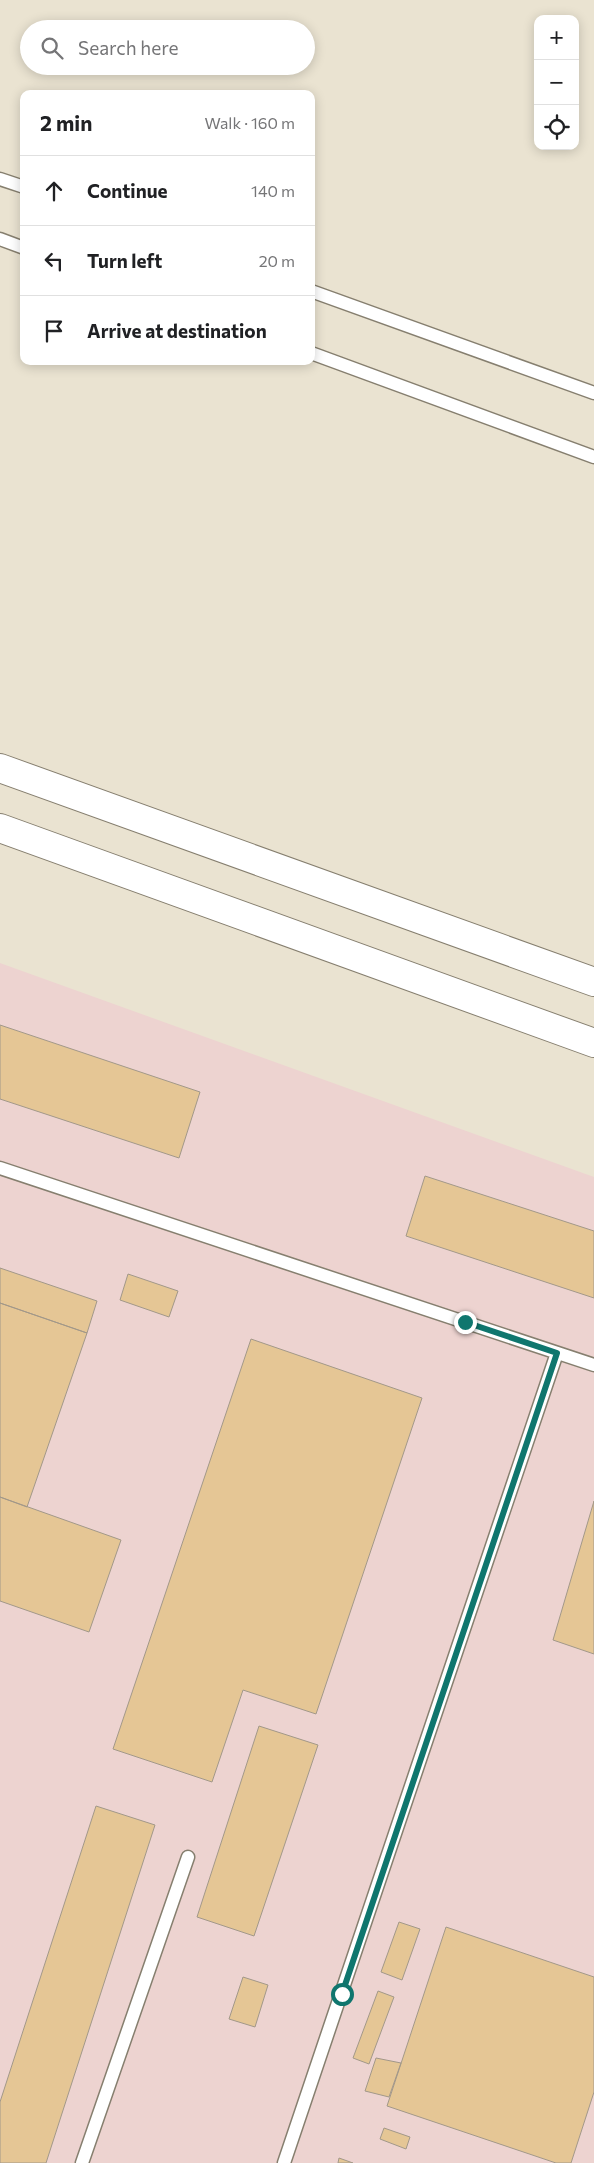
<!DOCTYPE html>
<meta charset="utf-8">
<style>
body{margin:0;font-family:Commissioner,sans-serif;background:#f6f6f6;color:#202124}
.controls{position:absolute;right:15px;top:15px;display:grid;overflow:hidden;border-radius:10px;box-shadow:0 2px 12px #0003}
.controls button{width:45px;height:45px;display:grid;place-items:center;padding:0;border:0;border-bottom:1px solid #e0e0e0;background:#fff;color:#202124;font:25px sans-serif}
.stop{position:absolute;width:15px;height:15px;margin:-11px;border:4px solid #0f766e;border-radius:50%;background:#fff}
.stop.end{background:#0f766e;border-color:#fff;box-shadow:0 1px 5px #0008}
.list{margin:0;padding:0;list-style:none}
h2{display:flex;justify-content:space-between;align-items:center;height:65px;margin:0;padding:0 20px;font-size:21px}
h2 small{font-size:16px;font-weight:400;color:#757577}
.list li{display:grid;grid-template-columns:32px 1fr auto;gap:15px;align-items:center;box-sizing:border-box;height:70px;padding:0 20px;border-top:1px solid #e0e0e0}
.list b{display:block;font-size:19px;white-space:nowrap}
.list em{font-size:16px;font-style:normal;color:#757577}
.icon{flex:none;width:28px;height:28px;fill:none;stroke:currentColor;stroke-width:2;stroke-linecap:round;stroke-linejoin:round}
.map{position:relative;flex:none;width:594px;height:2163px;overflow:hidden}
.search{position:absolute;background:#fff;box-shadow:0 2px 12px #0003;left:20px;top:20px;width:295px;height:55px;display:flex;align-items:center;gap:12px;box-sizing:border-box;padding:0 18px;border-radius:28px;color:#757577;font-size:19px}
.panel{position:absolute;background:#fff;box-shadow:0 2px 12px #0003;left:20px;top:90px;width:295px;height:275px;border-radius:10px}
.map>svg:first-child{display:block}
</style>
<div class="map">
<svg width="594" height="2163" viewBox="0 0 594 2163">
<rect width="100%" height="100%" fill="#eae3d1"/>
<path fill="#edd3d0" d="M0 963 594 1177V2163H0Z"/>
<path fill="#e5c695" stroke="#a29889" d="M0 1025 200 1092 179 1158 0 1099Z
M425 1176 594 1231V1298L406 1236Z
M0 1268 97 1301 87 1333 0 1303Z
M128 1274 178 1291 169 1317 120 1300Z
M0 1303 87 1333 27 1507 0 1497Z
M251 1339 422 1398 316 1714 243 1690 212 1782 113 1749Z
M0 1497 121 1540 89 1632 0 1601Z
M594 1501V1654L553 1640Z
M259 1726 318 1745 254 1936 197 1917Z
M96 1806 155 1825 46 2163H0V2102Z
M399 1922 420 1929 402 1980 381 1972Z
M446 1927 594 1977V2092L571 2163H556L387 2106Z
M243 1977 268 1985 255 2027 229 2019Z
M378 1991 394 1997 369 2064 353 2058Z
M376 2058 401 2063 389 2097 365 2091Z
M384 2128 410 2137 406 2149 380 2139Z
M339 2158 353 2163H338Z"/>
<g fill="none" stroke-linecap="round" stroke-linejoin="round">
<defs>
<path id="service" d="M0 179 24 187
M0 239 24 248
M311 291 594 393
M311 353 594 457
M0 1168 594 1365
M82 2163 188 1857
M284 2163 557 1353"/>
<path id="tertiary" d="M0 768 594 982
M0 828 594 1043"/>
</defs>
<use href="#service" stroke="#867f6f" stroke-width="15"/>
<use href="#tertiary" stroke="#867f6f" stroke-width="30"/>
<use href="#service" stroke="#fff" stroke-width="12"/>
<use href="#tertiary" stroke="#fff" stroke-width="28"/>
</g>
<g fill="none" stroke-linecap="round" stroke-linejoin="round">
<path stroke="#0f766e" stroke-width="6" d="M342 1994 557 1353 465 1322"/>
</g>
</svg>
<div class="controls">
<button>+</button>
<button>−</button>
<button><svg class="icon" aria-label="locate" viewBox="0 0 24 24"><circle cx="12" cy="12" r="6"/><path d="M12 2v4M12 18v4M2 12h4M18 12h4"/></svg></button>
</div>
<div class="stop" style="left:342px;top:1994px"></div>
<div class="stop end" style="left:465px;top:1322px"></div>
<div class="search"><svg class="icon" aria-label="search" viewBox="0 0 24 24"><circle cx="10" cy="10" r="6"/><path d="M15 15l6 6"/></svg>Search here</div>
<section class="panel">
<h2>2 min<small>Walk · 160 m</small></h2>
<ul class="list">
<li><svg class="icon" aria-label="ahead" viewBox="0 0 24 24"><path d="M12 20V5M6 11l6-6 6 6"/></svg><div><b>Continue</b></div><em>140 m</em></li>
<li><svg class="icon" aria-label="left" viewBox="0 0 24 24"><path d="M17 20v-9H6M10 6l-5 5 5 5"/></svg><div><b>Turn left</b></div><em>20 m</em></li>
<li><svg class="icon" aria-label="arrive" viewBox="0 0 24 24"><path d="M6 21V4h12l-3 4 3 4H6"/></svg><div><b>Arrive at destination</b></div></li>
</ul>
</section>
</div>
